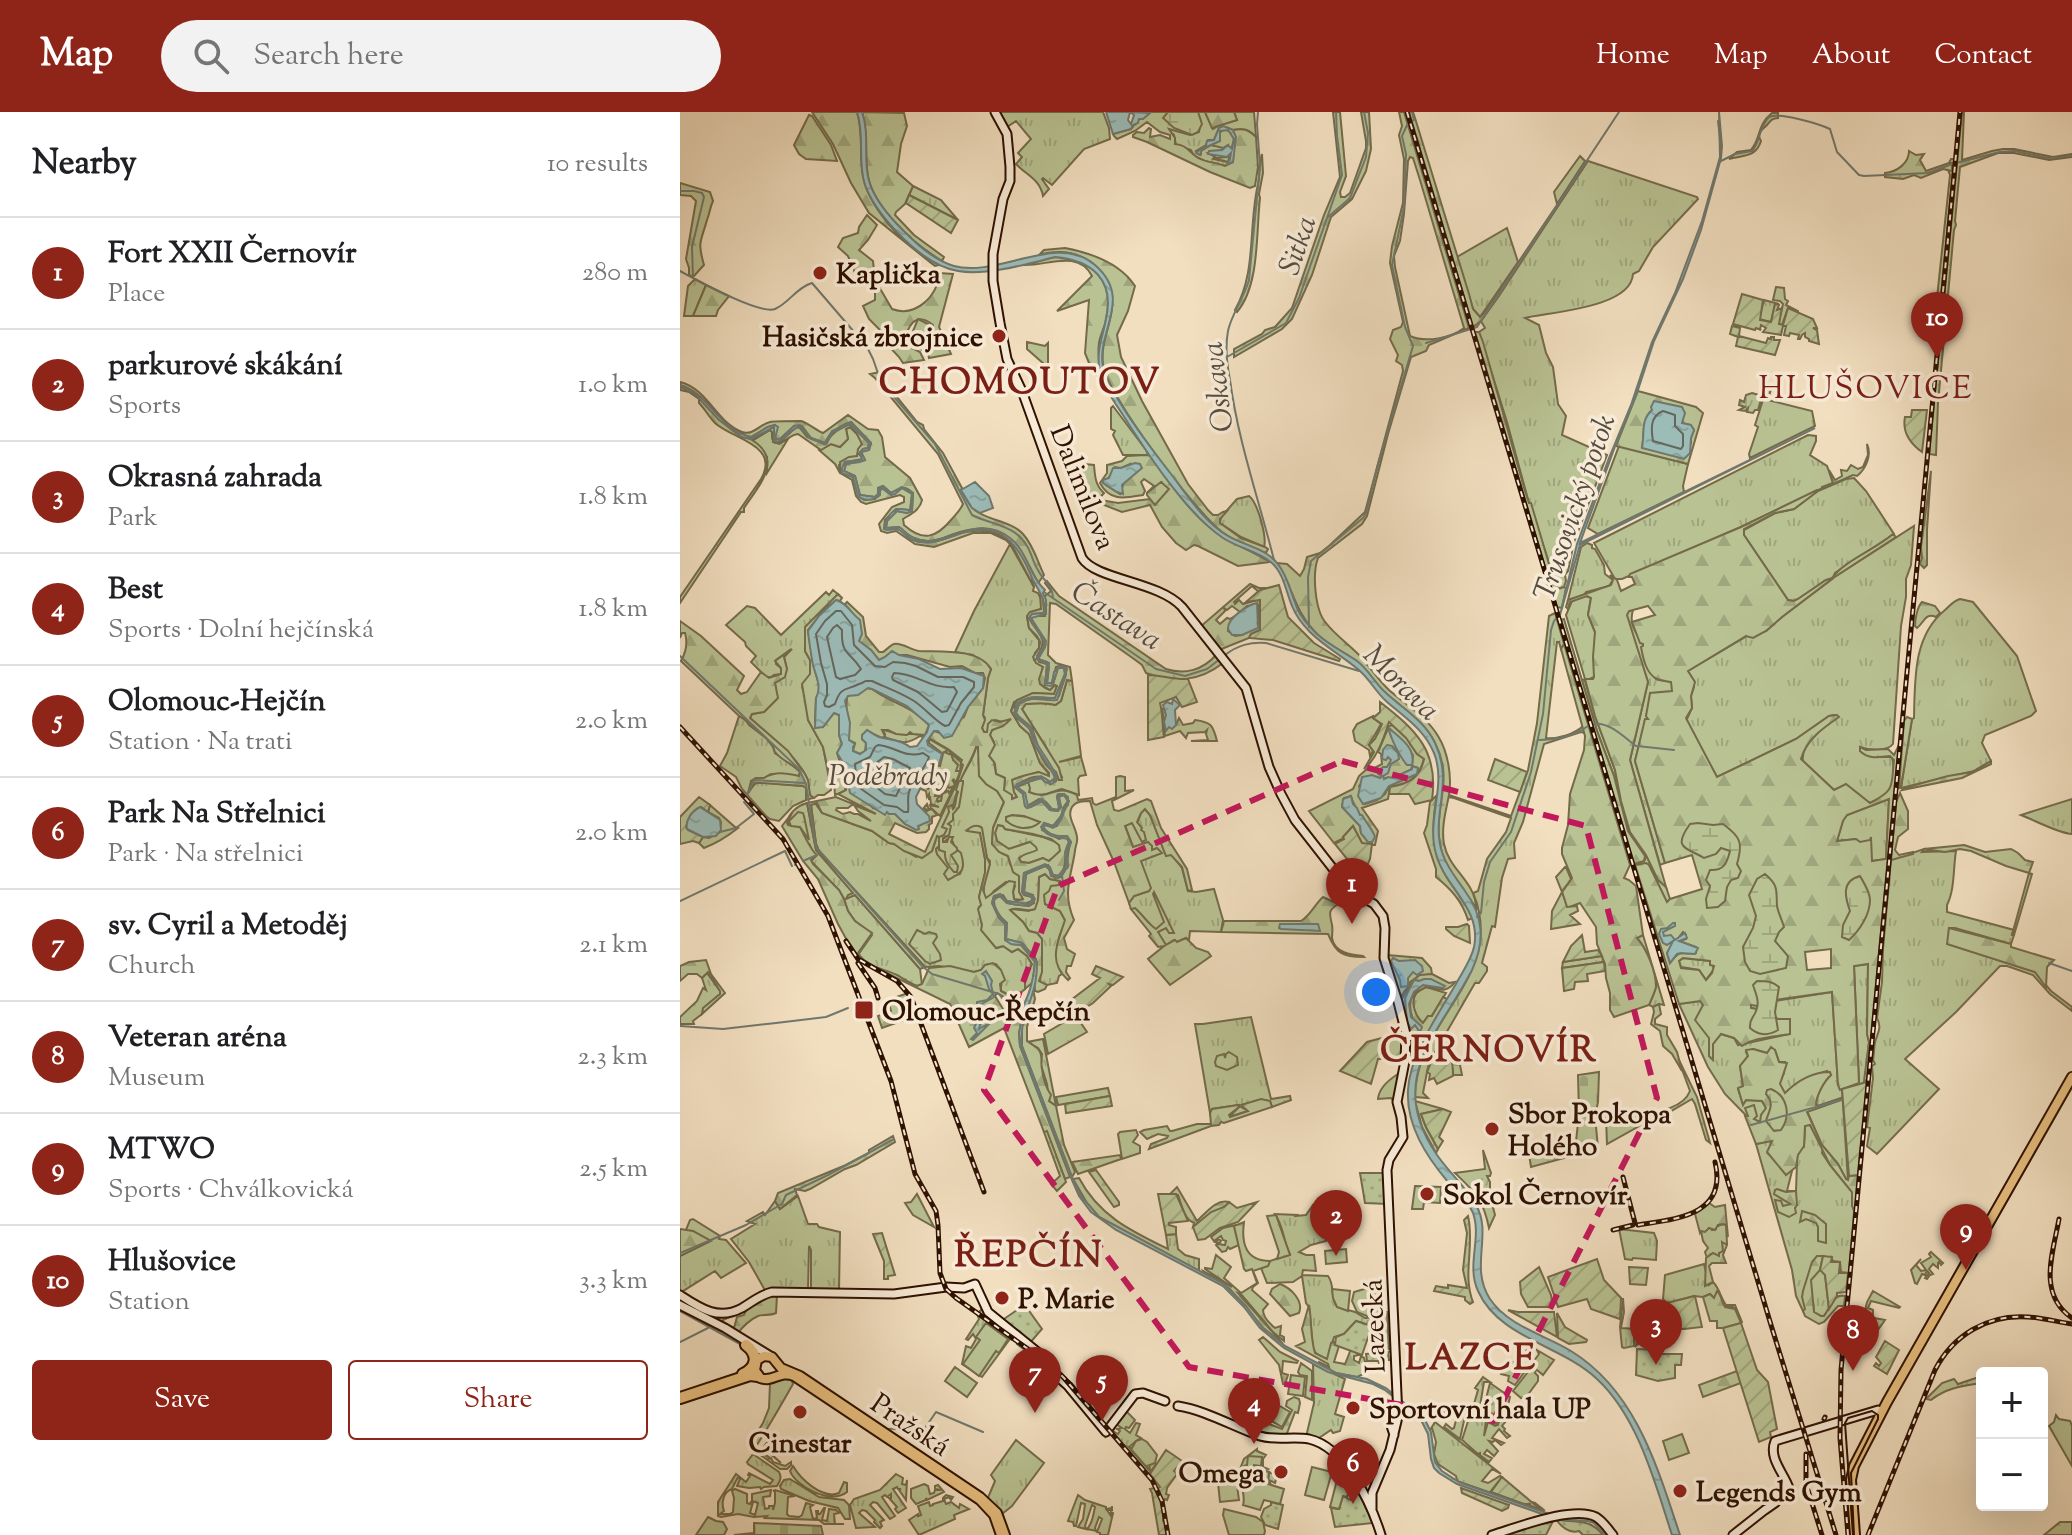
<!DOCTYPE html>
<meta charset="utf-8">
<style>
body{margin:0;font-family:"Sorts Mill Goudy",serif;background:#f2f2f2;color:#202124}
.controls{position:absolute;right:24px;bottom:24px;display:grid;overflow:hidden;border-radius:8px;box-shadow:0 8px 32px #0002}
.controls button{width:72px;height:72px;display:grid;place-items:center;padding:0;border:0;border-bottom:2px solid #e0e0e0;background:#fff;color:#202124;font:40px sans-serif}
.you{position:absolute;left:696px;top:880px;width:28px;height:28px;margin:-20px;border:6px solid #fff;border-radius:50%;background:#1a73e8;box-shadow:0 0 0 12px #1a73e833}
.badge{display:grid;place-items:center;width:52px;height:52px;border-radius:50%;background:#8f2418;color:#fff;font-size:26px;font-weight:700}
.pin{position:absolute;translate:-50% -66px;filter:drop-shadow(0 2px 4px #0008)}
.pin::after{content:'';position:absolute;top:42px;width:28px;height:24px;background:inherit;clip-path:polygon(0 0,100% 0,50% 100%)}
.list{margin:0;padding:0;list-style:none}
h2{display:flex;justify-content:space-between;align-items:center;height:104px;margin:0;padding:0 32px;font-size:34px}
h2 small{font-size:26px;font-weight:400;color:#757577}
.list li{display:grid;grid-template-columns:52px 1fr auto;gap:24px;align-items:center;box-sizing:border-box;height:112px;padding:0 32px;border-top:2px solid #e0e0e0}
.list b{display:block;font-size:30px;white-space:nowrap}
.list p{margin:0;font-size:26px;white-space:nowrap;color:#757577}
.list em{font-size:26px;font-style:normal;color:#757577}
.actions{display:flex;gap:16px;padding:24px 32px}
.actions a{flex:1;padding:18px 0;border:2px solid #8f2418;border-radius:8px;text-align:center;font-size:28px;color:#8f2418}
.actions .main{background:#8f2418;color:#fff}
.icon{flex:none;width:44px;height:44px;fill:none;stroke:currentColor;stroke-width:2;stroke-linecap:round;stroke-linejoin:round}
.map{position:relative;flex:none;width:1392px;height:1423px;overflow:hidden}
header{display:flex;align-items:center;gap:48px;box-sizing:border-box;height:112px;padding:0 40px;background:#8f2418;color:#fff}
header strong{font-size:38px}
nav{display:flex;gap:44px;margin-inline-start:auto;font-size:28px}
.search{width:560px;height:72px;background:#f2f2f2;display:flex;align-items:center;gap:20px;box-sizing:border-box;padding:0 28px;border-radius:44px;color:#757577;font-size:30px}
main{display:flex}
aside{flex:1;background:#fff}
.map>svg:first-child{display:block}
</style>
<header>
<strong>Map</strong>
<div class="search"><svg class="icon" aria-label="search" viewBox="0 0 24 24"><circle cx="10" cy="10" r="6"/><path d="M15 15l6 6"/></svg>Search here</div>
<nav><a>Home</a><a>Map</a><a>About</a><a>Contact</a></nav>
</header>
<main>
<aside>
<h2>Nearby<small>10 results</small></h2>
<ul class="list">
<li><span class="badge">1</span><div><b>Fort XXII Černovír</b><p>Place</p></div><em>280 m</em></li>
<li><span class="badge">2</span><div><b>parkurové skákání</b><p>Sports</p></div><em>1.0 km</em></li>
<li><span class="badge">3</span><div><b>Okrasná zahrada</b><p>Park</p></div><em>1.8 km</em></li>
<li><span class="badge">4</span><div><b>Best</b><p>Sports · Dolní hejčínská</p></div><em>1.8 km</em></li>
<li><span class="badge">5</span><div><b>Olomouc-Hejčín</b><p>Station · Na trati</p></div><em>2.0 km</em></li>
<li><span class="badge">6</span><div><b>Park Na Střelnici</b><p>Park · Na střelnici</p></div><em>2.0 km</em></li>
<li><span class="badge">7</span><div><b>sv. Cyril a Metoděj</b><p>Church</p></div><em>2.1 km</em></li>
<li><span class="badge">8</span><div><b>Veteran aréna</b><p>Museum</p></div><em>2.3 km</em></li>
<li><span class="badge">9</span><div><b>MTWO</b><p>Sports · Chválkovická</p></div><em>2.5 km</em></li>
<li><span class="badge">10</span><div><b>Hlušovice</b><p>Station</p></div><em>3.3 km</em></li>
</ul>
<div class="actions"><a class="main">Save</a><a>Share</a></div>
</aside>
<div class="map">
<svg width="1392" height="1423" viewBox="0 0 1392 1423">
<defs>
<pattern id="grass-tufts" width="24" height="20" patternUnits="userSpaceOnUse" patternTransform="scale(2)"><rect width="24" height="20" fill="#b9c293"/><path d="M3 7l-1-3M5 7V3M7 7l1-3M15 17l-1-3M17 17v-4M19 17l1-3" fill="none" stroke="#9fa67d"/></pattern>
<pattern id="forest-firs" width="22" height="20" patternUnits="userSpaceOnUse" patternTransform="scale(2)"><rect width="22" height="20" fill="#b9c293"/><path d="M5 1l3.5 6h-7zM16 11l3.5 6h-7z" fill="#9fa67d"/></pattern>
<pattern id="wetland-marsh" width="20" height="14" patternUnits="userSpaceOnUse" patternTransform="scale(2)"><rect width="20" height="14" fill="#b9c293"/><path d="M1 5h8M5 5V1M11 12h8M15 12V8" fill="none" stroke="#9fa67d"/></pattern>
<pattern id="cemetery-stones" width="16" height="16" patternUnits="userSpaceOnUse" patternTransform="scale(2)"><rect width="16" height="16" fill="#b9c293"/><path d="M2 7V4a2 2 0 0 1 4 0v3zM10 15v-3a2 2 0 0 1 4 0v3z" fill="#9fa67d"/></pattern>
<pattern id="park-dots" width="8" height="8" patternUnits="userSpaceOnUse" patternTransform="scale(2)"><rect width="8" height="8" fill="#b9c293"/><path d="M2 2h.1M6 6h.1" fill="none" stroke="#9fa67d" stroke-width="1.8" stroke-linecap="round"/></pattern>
<pattern id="garden-furrows" width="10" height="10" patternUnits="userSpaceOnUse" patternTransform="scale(2)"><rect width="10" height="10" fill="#b9c293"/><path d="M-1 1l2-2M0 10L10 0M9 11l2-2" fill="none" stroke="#9fa67d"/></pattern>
<pattern id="water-ripples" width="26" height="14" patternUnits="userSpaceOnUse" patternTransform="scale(2)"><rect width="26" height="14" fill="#9cbcb8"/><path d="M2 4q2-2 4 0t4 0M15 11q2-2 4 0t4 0" fill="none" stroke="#87a19c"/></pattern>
</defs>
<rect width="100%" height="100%" fill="#f2dfc0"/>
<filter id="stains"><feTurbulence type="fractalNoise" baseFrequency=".0025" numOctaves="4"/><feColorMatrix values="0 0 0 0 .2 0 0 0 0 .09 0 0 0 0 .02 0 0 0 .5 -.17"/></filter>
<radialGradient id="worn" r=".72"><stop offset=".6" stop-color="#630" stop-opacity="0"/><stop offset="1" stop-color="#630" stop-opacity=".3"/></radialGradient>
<path fill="url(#grass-tufts)" stroke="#746a4a" stroke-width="2" fill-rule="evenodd" d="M317 0H423L429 16 430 27 404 37 372 73 363 66 362 67 369 77 363 84C360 67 346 63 336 52L342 45 338 41 351 27 336 9 327 15Z
M510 0H525L533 17 541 12 557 8 554 0H574L576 25C568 17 563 16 553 18L546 15 539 16 534 28H528L526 33 516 39 521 42V39L531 33 545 35 542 38 528 41 535 45 533 47 548 50V52L545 54 525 49 514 44 511 38 496 33 494 23 488 18Z
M1092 1H1098V6C1090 7 1091 9 1086 14 1082 18 1076 21 1081 29 1076 46 1062 43 1049 47L1057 40 1071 38C1082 25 1076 14 1092 1Z
M900 44 905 49 877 92 874 80Z
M1271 47H1274L1256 239 1252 233 1270 63 1268 58 1273 53 1269 51Z
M908 49 1017 85 1018 87 973 135 959 159 953 162C951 196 870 200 845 206L859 213 866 241 873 255 878 292 886 304 882 323 927 343 894 430 888 459 885 463 886 469 884 475 878 477 849 391 827 310 799 220 805 216 801 209Z
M233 74 261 88 278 108 229 83Z
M827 116 838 150 800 205 793 197 777 145Z
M15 167 26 173 13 204H4L8 174Z
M1096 175 1104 176 1105 187 1108 189 1106 193 1118 199V200L1108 196 1102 213 1098 212 1103 192 1100 189 1093 188Z
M1084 188 1099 192H1095L1091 210 1079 207Z
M347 230 365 234 368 231V252H364L347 237Z
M1088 272 1092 273 1088 288 1132 299 1135 314 1070 346 1069 342 1078 315 1075 313Z
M1072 281 1082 284 1078 298H1075L1073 301 1067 300 1068 296 1065 299 1059 298 1065 295 1059 293 1060 288 1064 290 1066 283Z
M433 294 466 338 468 343H443L433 323 435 319 431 317V296Z
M170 315 177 322 182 331 177 344 159 353 160 361 155 352 139 338 151 332 160 335 168 327 166 317Z
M90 318 92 319V326L94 330 99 332 108 327 87 361V345L72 329Z
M1128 323 1136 324V329L1130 343 1147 354 1153 371 1061 415 942 467H935L914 431Z
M939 334 1008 352 1003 374 1004 380 918 422 908 416Z
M404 352 414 353C415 364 415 373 424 381L411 396 404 394 397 387Z
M1174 366 1186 379 1214 422 1155 461 1153 466 1234 414 1231 453 1226 467V485L1221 514 1213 632C1207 640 1188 638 1180 635V639L1201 645H1212C1214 654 1215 672 1209 680 1205 686 1196 688 1190 691 1177 684 1171 669 1154 678L1123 649C1120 631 1144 615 1158 605L1154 603 1149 604 1116 627 1037 665 1006 609 1012 596 1011 584 1014 575 1008 559 1067 524 1086 519 1102 505 1151 468H1146L1118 487 1114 489 1108 488 1064 423V418L1095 401 1114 397 1138 379 1166 367Z
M569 384C578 391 587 425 584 435L561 425 540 411 541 405 557 387Z
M907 431 912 433V436L915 437 924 453 925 462 933 468 929 474 906 480 904 483 911 486 908 503 915 520 914 565 905 569 915 604 935 658 941 689 950 720 966 743 978 768 986 775 990 787 987 791 969 753 966 751 955 753 965 748V745L948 719 934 664 917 619 902 568 905 567 886 503 892 489 904 484 888 488 901 435Z
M330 432 354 475 353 479 358 481 361 487V497L350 500 347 505 349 516 359 528V536L355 541 354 548 363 554C361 566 356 574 370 578L375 573 377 574 374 582 353 581 334 590 331 599 340 614 349 622 360 651 369 662 367 664 358 660C349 664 340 664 333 668L334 680 337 685 331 687 324 678 325 666 316 662 315 652 309 644 314 630 310 623 312 618 326 611 315 608 307 620H304L302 616 305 606 303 603 308 566 311 557 293 543 275 540 294 499Z
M153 478 159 483 125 523V539L130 548V563L122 575 127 590 128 608 143 635 148 661 151 654 159 656 161 652 164 656 166 654 168 659 165 679 155 683 154 668 150 665 151 678 144 683H138L134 686 130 683C128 677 129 670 126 664 115 642 88 623 70 606L72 602 84 600 97 587 95 571 101 567 107 557 104 545 111 537 96 548V552L101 556V562L94 563 91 565H86L71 550 76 544 66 534 65 530 46 513 67 494 75 496 101 523 146 480 149 483Z
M1280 487 1293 490 1337 544 1356 599 1351 604 1305 623 1302 631 1311 649 1294 659 1221 676 1232 607 1234 606C1235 567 1233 524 1265 498 1271 493 1273 489 1280 487Z
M953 498C948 514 958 522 964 535 969 545 972 556 976 567L992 570V580L969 593 966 604 969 605 968 607H966L955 649 985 751 980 753 950 648 968 570 946 503 949 499Z
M875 501 884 532 881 537 879 530H877L866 626C878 627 895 622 903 614L905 621 901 620 864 632 843 710 834 731 835 746 828 747 822 766 815 815 812 814 802 851 807 855V859L799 871H795L754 942 748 955 743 981 748 986 735 985C735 906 828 865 793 781L798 779 807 747 826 720 831 706 774 686 768 685 769 683 831 704 848 658 857 611 869 504Z
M387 568 392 569 401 644 379 650 401 645 406 663 400 664 398 667 399 683 382 677C370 680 363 685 350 682L348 670 361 666 370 672 376 669 377 666 379 668 382 665 366 635 342 597 346 592C356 591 366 590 376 593L381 589Z
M59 604 65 607 69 613 86 626 93 635 95 641 114 654 120 660 119 664 91 662 84 666H76L71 669 69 678 77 670 123 674 126 676V688L113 694 99 709 90 707 86 704 62 677 56 665 40 654 47 641Z
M202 618C208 618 213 622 220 622 229 623 236 620 244 624L243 625 240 624C225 634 221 630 204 625L205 622Z
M249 627 268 638V641L273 643 272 645 278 653 280 659 281 657 276 670 273 667 275 673 260 704 252 697 245 701 244 700 245 697H251L250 693 259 695 251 692 250 684 249 688V682L247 685 246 679 241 677 245 669 250 670 255 663 261 669 254 668 246 675 248 677 253 672 258 676 255 684H260L257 689H261L264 666 262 661 258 658 255 660 252 657 255 653 260 654 263 642 249 631Z
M296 635 298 637 306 672 317 679 324 690 313 716 312 732 323 742 328 744 330 752 339 764V775L343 786 342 788 334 787 333 780 335 774 326 770 314 779 307 788 314 809 321 816 320 819C306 810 303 792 304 776 304 767 309 759 310 749L307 746 301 715 294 714 287 718 300 720 305 747V761L299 785 302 794 299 795C301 814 303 823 317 836L323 834 332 840 338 837 347 844 352 852 346 864 345 877 334 886 321 879V858L316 852 305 853 301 858 294 860 259 854 245 855 139 739 136 732 131 693 135 691 142 701 192 719 209 731 214 732 236 745 252 739 257 724 261 726C268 709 273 693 277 676 281 662 293 650 296 635ZM269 726C276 739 288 747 280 762L274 764 266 759 269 756 257 742 256 737Z
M1209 687 1206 747 1192 749 1176 727 1157 729 1163 708 1167 703Z
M1392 687V722C1380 722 1354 708 1341 703Z
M127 691 136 738 240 857 242 873 237 874C231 872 226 868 219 865 205 857 190 857 178 843L192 823 175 809 168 799 164 787 159 778 131 749 136 744 132 740 130 733 107 710C110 700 117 694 127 691Z
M465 697 470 703 486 743 491 742 502 756 508 779 516 780 534 777 543 808 541 820 510 819 509 828 506 826 497 830 494 828 486 833C477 820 467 807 455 797H451L449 791 454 784 469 779C462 756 453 736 445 713L458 709 461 701Z
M331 703 348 705 360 710 357 714C346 717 335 718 326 709V705Z
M317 713 323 714 325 717 363 725 376 730 380 734V739L369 750 363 746 349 751 341 750 339 746 347 740 349 730 329 737 317 729 315 721Z
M1244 737 1243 740 1276 739C1273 757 1275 777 1267 793V800L1334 818 1332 822 1334 823 1331 832 1275 816H1269L1268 832 1355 860 1371 879 1392 895V899L1370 882 1353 863 1327 854H1320L1276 900 1225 947 1259 977 1197 1042 1187 1034 1190 1016 1187 1015 1193 966 1192 954 1195 952 1193 948C1194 943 1194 935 1195 930 1198 920 1202 916 1197 906L1202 870 1203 837 1211 748Z
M365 762 370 767 380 769 370 794 380 799 386 810C376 827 373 844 382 862L379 864 377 871 367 873 360 871C361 857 362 842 362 827L357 821 349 819 343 810 330 798 333 797 349 799 358 788 359 765Z
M963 823 984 893 979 892 973 895 969 893C971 888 975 880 976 874 976 859 966 837 957 826Z
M707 843 742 846 751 856 752 862C739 862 725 876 720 887L705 848Z
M922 844 924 850 882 856 883 850Z
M1003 846 1031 849 1034 857 1026 868 1019 858 1001 855 999 849Z
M1188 852 1187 922 1189 930 1185 968 1187 970 1162 977 1168 1068 1166 1067 1158 1052 1143 1034 1142 1041 1150 1053 1172 1080 1174 1100 1169 1161 1161 1160 1160 1150 1153 1149 1151 1145 1142 1158 1145 1163 1149 1197 1143 1205 1134 1200 1133 1190 1123 1199 1116 1184 1112 1158 1076 1032 1090 1028 1045 982 1028 955 999 892 1020 889 1023 893 1030 926 1029 944 1033 946V932L1041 922 1054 926 1058 933 1109 922 1110 909 1108 907H1098L1082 898 1071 896 1070 893 1152 880 1158 972 1160 977 1179 971 1174 854ZM1073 937 1087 941 1095 938 1099 950H1105L1104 961 1099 972 1105 982C1117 969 1130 964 1147 959L1151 963C1144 969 1136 984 1136 993L1138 994 1160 987 1127 999 1140 1029 1130 1013 1127 1012 1125 1014 1124 1034 1086 996 1082 989 1066 988 1063 992 1058 977 1063 974 1060 954 1068 944 1066 940ZM1087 1041 1117 1050 1116 1079H1107L1112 1059Z
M27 861 40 879V882L24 896 22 902 13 909 14 912H0V905L17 889 23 876 26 878 22 866Z
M746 875 766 881 751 905 748 904 743 911C731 900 728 881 746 875Z
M396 904 407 920 368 942 364 922 388 908H391Z
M571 905 591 987 610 984 611 988 592 995 590 989 578 988 561 995 568 999 549 1005 559 995V993L532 997 530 1001 515 912H523Z
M363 927 376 994 369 989 367 972 361 953 362 942 358 936 347 930Z
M997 944 1017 985 1030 1031 1026 1028 1015 992 1012 987 986 1002 982 1000 963 1006 961 1013 927 1032 926 1006C937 1010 947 1005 958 1003 976 1000 1003 997 1010 979Z
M718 962H720L714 984V990L711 986 698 987C699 976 710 967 718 962Z
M428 976 430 984 378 993 376 985Z
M735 989 763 997 741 1002 746 1015 758 1037 756 1041 742 1015Z
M882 1031 885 1033H892L895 1043 851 1055 848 1035Z
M803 1038 811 1061 810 1064H807L810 1070V1084L815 1103 809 1116C803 1087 796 1081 775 1061L805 1057Z
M399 1066C419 1104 451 1119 488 1137L486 1123 496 1122 498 1137 505 1143 519 1147V1159L419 1105 407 1091 393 1067Z
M237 1082 254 1115 233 1103 225 1091 231 1090Z
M118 1084 128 1112H137L139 1115 160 1120 159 1179H131V1138L129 1134 128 1178 86 1180 69 1150 51 1127 75 1112 67 1109 83 1100 85 1103 95 1089 100 1097Z
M633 1093 637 1104H641L646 1129 631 1133 619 1140 626 1143H634L636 1159 623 1158 622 1163 648 1164C655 1173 650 1184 657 1195L675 1200 685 1206 698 1205V1236H692V1229L688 1227 691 1214 676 1209 664 1222 654 1225 648 1246C642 1248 635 1242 633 1236L629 1195 626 1191 622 1164 613 1170 587 1171 581 1156 588 1154 590 1149 610 1142C603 1130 604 1114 595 1102L617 1103 616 1104 626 1103Z
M13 1107 40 1124 39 1127 46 1128 66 1151 41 1166 35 1159 0 1181V1144L22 1133 6 1118 10 1108Z
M1042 1112 1046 1113 1047 1132 1043 1135V1141H1039V1145L1031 1142 1027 1146 1025 1140 1028 1136 1023 1129 1021 1119H1025L1030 1115 1032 1118 1036 1117V1115Z
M556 1113 554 1114 559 1133 550 1137 548 1135 546 1139 542 1140 536 1133 538 1131 535 1130 539 1127 541 1129 539 1132 545 1133 546 1129 543 1128 541 1124 534 1129 531 1125 543 1116Z
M939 1117 974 1121 977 1129 976 1148 953 1146 952 1148 945 1147Z
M1251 1140 1263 1151 1261 1153 1259 1150 1258 1151V1156L1253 1152 1249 1157 1253 1162 1250 1163 1247 1167 1245 1166 1249 1161 1247 1159 1245 1163 1242 1162 1237 1172 1235 1171 1231 1158 1241 1147 1236 1153 1241 1159 1246 1158 1241 1151 1251 1145 1249 1142Z
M1024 1152 1029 1173 1033 1170C1040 1177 1040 1185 1046 1193H1055L1062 1210 1061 1211 1057 1200 1053 1195H1045L1041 1190 1040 1182 1034 1186 1030 1182 1023 1185 1014 1184 987 1191 983 1187 985 1163Z
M943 1186 944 1200 941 1216 958 1217V1220L966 1219 970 1222 956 1234 957 1221H954V1234L944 1236 942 1235 940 1215Z
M303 1196C312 1213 342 1230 358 1242V1248L337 1232V1231L343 1233 299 1202 333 1228 330 1227 302 1265 282 1252 286 1234 291 1236 296 1227 293 1222 288 1228 286 1227 299 1207 297 1202Z
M1194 1206 1205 1208 1178 1246 1169 1239Z
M857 1238 874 1248 863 1263 851 1253 859 1242Z
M836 1249 846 1258 835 1273 828 1269 829 1264 821 1262 824 1253Z
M633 1252 665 1267 655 1302 664 1305 660 1319 653 1321 651 1318 636 1328 626 1325 634 1291Z
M101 1263 111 1267 113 1272C100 1295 88 1316 73 1339L71 1330 83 1311 89 1296 90 1271Z
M1302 1264 1301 1271C1282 1274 1266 1276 1251 1288L1246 1287 1262 1271 1274 1267 1278 1272Z
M803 1265 810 1270H804L800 1294 806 1297 804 1296 802 1298 818 1312 821 1306 825 1307 826 1309 822 1314 825 1317 824 1319 830 1324 827 1326 819 1317 812 1326 824 1331 821 1333 815 1328 813 1330 809 1329 818 1339 814 1344 807 1338 804 1342 812 1346 809 1350 800 1343V1341L798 1342 782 1328 789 1306 801 1303 806 1308 804 1324 808 1310 815 1314 818 1313 817 1311 815 1312 801 1299 785 1304 780 1327 764 1315 766 1312 772 1317 774 1316C777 1302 781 1297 794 1292L798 1278 795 1276Z
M462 1284 453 1289 446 1299 455 1308 449 1316 446 1315 445 1317 450 1321 456 1311 460 1312 456 1323 461 1326 456 1329 449 1335 470 1359 469 1350 465 1351 455 1339 476 1343 474 1350 476 1352 468 1363 430 1319 425 1326 427 1321 434 1316 433 1319 438 1322 440 1319 437 1317 442 1316 436 1312 454 1285Z
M755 1310 821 1362 812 1357 802 1369 808 1371 820 1364 822 1365 811 1379 855 1391 864 1398 863 1399 777 1369 776 1364 758 1352 754 1342 756 1330 752 1316 750 1318Z
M94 1320 90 1328 99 1334 104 1327 105 1334 99 1336 89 1330 82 1341 86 1344 85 1337 90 1331 93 1333 88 1339 101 1351 88 1340 86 1343 89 1345 88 1347 91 1346 93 1350 105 1354 111 1350V1353L107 1357H100L79 1342Z
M336 1328 364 1351 332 1394 322 1402 307 1388 315 1369 311 1363Z
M577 1337V1339L586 1343 583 1347V1355L588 1357 584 1359V1363L588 1369 589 1360 595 1363V1365L597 1364 595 1371 589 1368 591 1373 595 1375 590 1373V1371L558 1362 564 1347Z
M73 1342 99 1360C102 1366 100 1369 97 1374L84 1375 81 1377 80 1375 69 1376 57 1374 60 1367 58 1365 52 1377C43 1380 41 1391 44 1399L40 1402H50L53 1400 54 1386 52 1379 55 1377 67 1382V1391L70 1392 71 1390H73L70 1401 75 1403 78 1391 72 1389V1382L91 1378 90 1384 83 1385 85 1397 89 1396V1394H93V1398L95 1391V1379H93L95 1378 115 1384 108 1385 107 1402 109 1404 119 1405 122 1403 126 1391 133 1393 130 1395 133 1407 137 1406 136 1399H138V1402H140L144 1396H145L142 1408 147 1409 149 1397 156 1398 159 1401 154 1402 155 1412H164H144L139 1408 85 1406 87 1404 74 1405 58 1402 41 1405 38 1404V1390L56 1362 66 1370 70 1364 68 1363 69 1361 90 1372 93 1368 68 1352 67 1350Z
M113 1354C120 1366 142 1388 159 1381L164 1370 167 1371V1380C151 1393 116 1375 110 1359Z
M216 1362 223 1366 222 1372 226 1373 227 1368 226 1388 219 1378 221 1377H218L217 1375 213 1377 226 1396 218 1401 215 1397 217 1395 209 1386H211V1382L207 1385 205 1383 202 1385 215 1404 210 1407 197 1391 193 1390 190 1393 204 1408 200 1410 202 1414 200 1416 194 1410 195 1408 186 1399 182 1398 179 1401 195 1415 176 1416 170 1393 174 1387 200 1378Z
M110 1367 139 1385 164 1388 169 1393 170 1407H165L158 1396 129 1389 101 1377 100 1374 104 1368Z
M244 1372 248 1374 250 1382 254 1381 255 1378H261L255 1377V1374L258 1373 264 1380 247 1388 246 1386V1388L236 1392 231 1386V1377Z
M266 1383 273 1385 271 1388 269 1385 264 1387 266 1392 271 1390 279 1396 280 1392 289 1397 274 1403 275 1407 239 1423 229 1408 238 1402V1404L241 1403 238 1394 249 1390 250 1394 253 1393V1392L263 1389V1386Z
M398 1383 405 1388 426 1395V1397L432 1396V1394V1398H427L431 1404V1400L433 1401 428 1423H420V1421L417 1420 422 1407 419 1405 415 1416 416 1419 407 1417C413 1411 413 1403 415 1395L412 1393 405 1414 406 1417 398 1415 403 1407 405 1392 401 1391 396 1414H394L393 1410 388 1409Z
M28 1405 36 1409 43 1410 47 1417 44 1423H16Z"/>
<path fill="url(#forest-firs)" stroke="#746a4a" stroke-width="2" fill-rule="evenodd" d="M132 0H177C183 19 180 37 182 57 185 94 226 137 259 153L255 154 251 151 189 101 171 71 153 32Z
M182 0 224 1 227 14 221 32 217 60 233 74 225 92 216 100 215 103 234 123 264 145 262 149C233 131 189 94 187 57 185 38 188 19 182 0Z
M470 0H510L520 14 519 20 510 23 489 17 495 26V32C507 33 509 40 518 46 527 51 536 50 545 54L553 50 554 21 553 18C563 16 568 17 576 25L578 55 575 74 570 76 530 60 467 30 453 25V23L457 20 464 21 469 16 471 17 470 25 480 23 490 27V23L480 20 467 10 455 19 437 27 434 24 433 22 451 17 459 7Z
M525 0H554L557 8 532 16Z
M653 0H660L666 64 660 80 661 85H665L670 81 686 36V29L681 0H689L691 37 686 59 672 87 651 105 632 163 612 207 602 217 554 245V237L582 222 585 218 595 215 612 196 644 103 660 65Z
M719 0H724L789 216 749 233 746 239 731 245 708 322 687 404 682 412 638 446C632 462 635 499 646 511 656 524 670 533 681 545 691 556 699 569 709 578 726 593 746 604 758 624 768 640 772 664 769 683 766 699 761 715 764 732 769 758 796 770 796 796 782 774 762 754 759 727 755 691 774 668 755 631 744 608 721 596 703 579 693 570 687 555 675 548 661 539 646 532 635 520 613 497 613 473 596 451L607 452 620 464 624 457 627 445 640 441 649 434 685 400 723 259 722 253 716 249 718 243 710 227 713 218 721 215 723 210 710 151 712 134 723 91 724 47 719 23 722 14ZM730 45 733 46 740 68 784 216C771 226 746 231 730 224L715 155 714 144 720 129 724 102 728 49Z
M729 0H733L735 6 789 182 793 197 800 205 804 201 902 56H903L819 184 801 209 793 215Z
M1282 0H1284L1282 48 1312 39 1323 37H1334L1373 45 1392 42V45L1369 48 1334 41H1318L1280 55 1275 109 1276 113 1274 118 1258 291 1256 343 1249 342Z
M129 3 132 4 151 33 157 49 126 47 119 42 114 33Z
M545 17 550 20 554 27 548 50 533 46 547 45 548 33 543 36 531 33 539 29V21Z
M1229 39 1236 43 1244 42 1240 48 1246 59 1269 51H1272V59L1263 57 1241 66 1234 63 1223 67 1205 65V61C1217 60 1229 51 1229 39Z
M582 42 583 61 579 82 580 86C576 120 580 173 557 200L555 198C577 159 568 115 578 72 580 62 579 51 582 42Z
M0 71 30 80 33 89C30 95 30 100 27 108 21 130 17 129 24 153L13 165 9 163V156L6 147 16 89 11 84 0 83Z
M187 103 197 113 188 128 179 138 193 149 195 168 212 197C236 206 259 183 259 161L273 162 259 215 271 242 249 246 248 241 250 238 247 236 244 237 253 213C235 198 227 215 224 232L240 240 244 248 223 251 219 245 205 230 199 217 189 207 183 194 195 188V177L175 161 168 144 158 135 163 126 178 121 179 115Z
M385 136C411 141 440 151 455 174L448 199 437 223 441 245 462 289 508 372 528 398 533 403H538L543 400 547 399 540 407V411L561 426 585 435 588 437 586 441C571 434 555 430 542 420 515 399 427 284 423 252 419 220 445 197 424 164 414 149 396 139 377 140 371 140 365 142 360 142L364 138Z
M375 145C413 149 435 167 426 207 425 215 420 223 419 231 417 246 420 260 425 274L411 256 405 241 409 188 377 199 412 164C398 137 367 154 344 153Z
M26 173 49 184 38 198 36 204H13Z
M795 220H799L803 230 845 379 849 391H851L874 469 878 477 884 475 886 476 882 496 877 495Z
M200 260V264L237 310 243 313 244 317 263 341 282 376 281 378C285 385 289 394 296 399 310 409 331 409 343 422 354 434 357 449 364 463L358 471C338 430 322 403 271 423 259 428 246 432 234 426 228 424 224 418 219 415L206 416 207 409 217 399 227 401 232 399 233 381C221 371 222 378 211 381L203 374 198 376V382L195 385 180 383 175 364 164 359 166 352 185 348 181 340 189 338 191 331 171 310C160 314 150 319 145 331L131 326 122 314H114L99 328 95 326 97 316 95 313 88 315 71 325C40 319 30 282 0 273V270C28 277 36 310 62 320 73 324 80 312 90 310 93 309 119 309 121 309 128 311 136 318 143 321L168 303 188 317 198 318 202 325 205 345 230 366 242 388C240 398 231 402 223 407L224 413C243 430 256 426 271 408 276 402 280 399 283 392L258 342 195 266 190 262Z
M0 275C30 284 41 321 71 327L89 316 94 315V327L100 330 115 316 119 315 127 325 144 332 147 331C151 320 160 317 170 312L189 331 188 336 183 337 179 342 183 347 165 350 163 361 173 365 179 384 184 388 195 387 202 376 211 383 222 376 232 382 230 398 216 397 205 408 204 417C209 417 213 416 217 417 222 418 223 421 227 424 234 430 242 431 250 430 263 430 274 422 286 420 326 412 348 441 354 475L333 435 326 428 311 421H293L254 435 235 432 216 419 207 421 201 419 199 412 212 395 224 390V385L220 383 186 392 181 390 176 384 172 368 160 361V350L169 345 177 344 178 337 182 332 177 322 170 315 166 317 168 327 160 335 151 332 141 338 118 322C108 323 103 334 93 330L92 320 90 318 72 328C104 348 79 373 64 396V400H61L0 491V485L81 367C101 333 52 327 35 311 29 305 25 297 19 291V287L9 280 0 278Z
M958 279 1016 295 1023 301 1008 352 936 334ZM972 298 1003 307 1002 311 1010 313 1014 318 1011 326V331L962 335C965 321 961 308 972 298Z
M1187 332C1192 343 1186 357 1177 364L1173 363 1142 377V375L1153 371 1149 358 1155 368 1162 364 1161 358 1167 359 1171 353 1178 357 1183 355 1188 343Z
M466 343 471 344C490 370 509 401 536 420 553 432 572 439 590 450L558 454 518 434 514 433 506 438 496 431 482 415 470 393 442 400 419 391 421 388 438 391 470 387 475 392 481 371 467 381 474 374 464 367 461 370 465 379 463 383C445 386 430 390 420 371L427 361V353L442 349 447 344ZM450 352 440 382 426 373 423 368 428 367 435 355 441 356Z
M1251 359 1247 418V453L1244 456 1240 452 1242 446 1241 435Z
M1137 378 1138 379 1114 397 1095 401 1064 417V423L1108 488 1114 489 1118 487 1146 468 1152 466C1164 449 1196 437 1213 422L1216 425 1153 466 1102 505 1086 519 1073 526 1066 524 1008 559 1015 570 1011 584 1012 596 1006 606 1037 665 1116 627 1149 604 1157 603 1159 605C1143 616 1126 628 1121 647L1154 678 1166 672 1190 691C1216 678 1211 674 1214 648L1210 644C1199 645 1189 648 1180 639V635L1186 638 1208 637 1214 643 1219 633 1187 968 1184 969 1189 930 1187 922 1188 852 1174 854 1179 971 1160 978 1158 973 1152 880 1081 890 1077 894 1071 893V896L1082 898 1098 907H1110V922C1094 925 1075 925 1062 934L1054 926 1041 922 1033 932V948L1029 944V926L1015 908 1023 893 1020 889 999 892 955 753 966 751 969 753 987 790 990 787 1022 777 1012 743 985 751 955 649 965 607H968L966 604 970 581 992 579 991 570C987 569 981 569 977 567 966 562 963 546 961 535L963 534V532L960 531 952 510 975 503 968 494 949 499 947 503 968 570 950 648 986 775 978 768 966 743 950 720 941 689 935 658 915 604 905 567H913L914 565 913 545 915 520 908 503 911 486 907 484 890 490 888 497 886 495 888 488C903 483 916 478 931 473L933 468 930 463 937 468 941 479 955 472 952 465H949L950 462 1061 415ZM1209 687 1206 747 1192 749 1191 725 1190 728 1180 730 1176 727 1157 729 1163 709 1167 703ZM1003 820 1006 823V827L999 829 1016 835V841C1000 844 1002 835 990 851L987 841ZM1151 837V856L1127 858 1125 840ZM1003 846 1030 849V853L1034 854 1032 861 1026 868 1019 858 1001 856 999 849Z
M367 469 379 484 486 557C505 563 523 558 536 543L543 551C519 570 494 571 466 561L462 553 454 547 376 492 370 491 368 543 376 551 390 555 392 569 387 568 381 589 375 593C366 590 356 591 346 592L342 597 379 656 382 668H379L376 660 368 653 358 634 352 616 341 608 336 601 339 592C350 585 361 586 374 588L379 584 387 557 383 554 376 555 372 571H367L369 555 367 550 358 547 365 535C363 523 356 517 351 506L353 504H365V484L371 479 365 471Z
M570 472 579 476H588L579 480 572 474 554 490 555 492 559 488 563 492 580 487V518L571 522 569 526 539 538 520 515ZM578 493V512L562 523 555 524 548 519 550 511 555 504 550 507 547 506 540 512 536 508 545 499 544 496 547 498 552 494 560 500 567 494Z
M158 482 162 486 160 489 156 488 143 499 128 518 133 552 140 576 139 582 136 586 135 610 143 615 154 601 159 603V623L162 632 157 641 160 650 166 654 164 656 161 653 156 658 152 654 149 662 143 635 128 608 122 572 130 562V548L125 539V515Z
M360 483 363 485 364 501 352 502 349 506C358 524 370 524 357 544L359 550 367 552 365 573 373 572 378 556H384L385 562 375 586C356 587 352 580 335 595L337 606 350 617 356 635 367 654 374 661 375 666 370 670C367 668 364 665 361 665 354 663 339 670 335 675L343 682 345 694 347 696 362 689 370 698 378 699 381 695 378 685 384 683 388 689 383 696 382 703 373 714 364 711 362 718 379 727 386 725 389 730C381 745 390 748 380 764L373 763 368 753 344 761 342 780 344 783 352 785V789L344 792 327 789 323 783 314 784 312 791 319 806 325 812V828L341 833 355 848 353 870 345 877V868L352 852 347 844 338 837 332 840 323 834 316 836 301 818 302 813 298 797 301 793 299 785 305 761V747L300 721 287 719C290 714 297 712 302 716L307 746 310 752 303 778 306 786 329 769 335 770 333 780 334 787 337 789 343 787 339 780V764L333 760 328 744 319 740 312 732 313 716 324 690 317 679 306 672 299 664 298 635H296C292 649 281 662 278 676 273 693 269 709 266 725L263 727 257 724 252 739 242 746 224 739 214 732 209 731 192 719 142 701 137 691 131 693 136 732 139 739 245 855 240 857 175 783 166 787 168 783 173 781 136 738 127 691 156 685 173 692 168 696H157L156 698 163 702 170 700 174 702H178L191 709 178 699 174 693 196 702 158 682 166 678 167 674 164 662 168 659 171 681 188 690 193 696 215 702 225 712 238 717V714L241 713 247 704 245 701 248 698 245 697 244 700 242 698 247 692 249 698 252 697 257 703 252 705V711L249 713V717L246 720 237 721 215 711 209 722 245 740 276 673 272 668 277 671 283 653 281 651 280 659H276L278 653 273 648 272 643 264 640 268 638 281 650 282 648 268 637 249 626 254 619 260 621 284 605 288 595 303 576 305 566 303 561H295L282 554 270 555 227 543H207L206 545 199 548 191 538 179 529C185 513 174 504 165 492L167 490 183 505 186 524 199 540H203C205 539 212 532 214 532 221 530 231 538 239 539 261 540 299 536 311 557L308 566 303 603 305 608 302 616 304 620H307L308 612 312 608 320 610 331 607 323 614 312 618 310 623 315 633 309 644 314 650 316 662 325 666 324 678 332 683V687L337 685 334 680 332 668C340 664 351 662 359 660L369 664V661L360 651 349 622 340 614 331 599 337 588 353 581 374 582 377 574 375 573 370 578 360 572 359 567 363 555 356 551 353 545 359 536 360 530 357 524 349 516 347 504 350 500 361 497ZM332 703 344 704 360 710 359 711C349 719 336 717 326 709V705ZM318 713 323 714 325 717 353 722 371 727 379 733 380 739 369 749 363 746 349 751 341 750 339 746C346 740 350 742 357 738L356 735 350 730 329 737 317 729 315 721Z
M1242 490 1255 494 1260 501 1256 505C1245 500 1244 511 1237 516L1235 514C1235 508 1237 495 1242 490Z
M884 507 917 619 934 664 948 719 965 744 964 749 954 752 881 508Z
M0 509 21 524 64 564 57 578 61 582 67 580 81 560 89 566 101 562V556L95 549 112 537 104 545 107 557 105 565 95 571 98 586 84 600 72 602 70 606 108 639 125 662 128 668 130 683 133 686 126 688V676L123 674 81 671H75L67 683 72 669 76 666H84C95 659 106 661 119 664L120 660C112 651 102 649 95 640 94 639 94 636 93 634 88 627 66 607 59 604L2 550 1 549C6 540 8 531 5 521H2L0 526Z
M884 532 950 753 944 766 949 768 956 774 963 823 957 826C967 837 976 860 976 875 975 880 971 888 969 893L934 905 930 898V881L926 866 925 852 917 832 916 815 900 791 887 796 882 780 892 766 882 742V736L888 713 890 682 904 638 905 624 881 537Z
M187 576 192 577C212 592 229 592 249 613L245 623 233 622 230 620 227 623 216 622 208 618H202L205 624 202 626 189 620 182 623V627L186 631 185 639 180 642 173 639 175 631 169 628C168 616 164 592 168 583H176Z
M484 596 486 603 484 610 489 615 496 613 499 606 503 613 513 611 515 608C531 610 533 613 537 629H511L528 628 526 622 527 618 525 620 508 621 506 626 500 619 485 624C483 615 484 603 482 597Z
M693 604V606L701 612 689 633 693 639 690 644 689 638 675 629 673 619 677 612Z
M1227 605 1232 607 1221 675 1219 676 1224 609Z
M713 613 727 626 737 642 744 646C740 666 729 671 710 675L708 687 682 696 698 719 695 733H683L673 714 663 725 664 726 654 731 629 699 673 677 679 664 688 656 691 658 702 652 701 642 698 640 709 614ZM710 617 733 643 732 653 724 649C720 638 712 630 709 618ZM732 654 738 656 737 662 709 674 705 682 697 688 685 692 679 674C685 666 690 662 700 666L703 664 704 667 713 666 731 658ZM671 684C674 699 688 711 693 727L688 730 681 721 680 714 662 695 664 686Z
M1311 649V652L1282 666 1222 678 1224 676 1268 664 1292 660Z
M258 658C261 662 265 665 262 670L265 674 262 679H266L267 672 269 676 274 674 269 681 268 679 262 682 261 688 258 690 257 687 260 684H255L258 677 254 673 248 674 254 668 261 669 255 663Z
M440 664 445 665V679L454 678 432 689 434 698 439 699 467 687 471 689 481 716 507 757 512 778 508 779 502 755 491 743 486 744 470 703 465 697 461 701 457 710 462 716 461 718 464 720 466 728 462 730 452 711 445 714 453 735 468 730 472 734V738L477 736 482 741 461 749 471 776 469 779 454 784 449 791 434 750 417 713 410 689C404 689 396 689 392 695 386 705 397 716 397 726 398 730 395 735 395 739 391 766 382 780 394 808L384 826 387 837 395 842 391 854H387L386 860 390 866 388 868C367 849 378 830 385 808L380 799 365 792 364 783 369 779 371 774 379 773 380 769 370 767 365 762 359 765 358 788 355 797C347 801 338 794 330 798L343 810 349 819 357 821 362 827V860L359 869 367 873 365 877 358 880 355 879 354 866 357 852 356 847 342 831 326 827 327 811C320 805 313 796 314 787L320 784 327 791 349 794 354 791 353 783 344 780 346 762 365 754C371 756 370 763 375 766L381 765C391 752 385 744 391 730L387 724C378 725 368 723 363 715L365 713 374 715 377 714 389 689 384 682 377 685 379 695 378 698 372 697 366 690 359 687 347 694 345 681 337 675 348 670 350 676 349 680C372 690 373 670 397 683L398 688 412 686 413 691 416 693 436 685V665Z
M1220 681 1228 699V717L1218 725 1215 738 1219 743 1233 740V742L1211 748 1216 690Z
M757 683C751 714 751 742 769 769 776 779 784 789 790 800L793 806 788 808C782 789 771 777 756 765V757L744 721 747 713 750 690Z
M30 693 55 715 58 716C48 724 37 731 24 736L19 731 23 725 29 726 40 720 41 710 39 706 28 700Z
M112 701 107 711 108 713 120 715C124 723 131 739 137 743L131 748 133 752 159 778 164 787 168 799 175 809 192 821 178 841C189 857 204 856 219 864 225 868 231 872 237 874L242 872 249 856 270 854 294 860 301 858 305 853 313 851 321 858 325 868 320 872 321 879 334 886 328 890 324 885 317 881 315 884 328 905 342 906 339 921 340 934 390 1065 385 1067 367 1020H364L324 916 289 935 270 892 182 849 170 834 158 812 138 767 123 749 102 714Z
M269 726 273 730 274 735 281 741C286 758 282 761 268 768L264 762 268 756 257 742 256 737Z
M1284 733 1305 740 1331 737 1338 741 1345 748 1353 750 1349 761 1352 762 1334 823H1332L1349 761 1326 754 1291 739 1280 737 1265 740 1251 738 1242 740 1244 737Z
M474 780 494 821H489L486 816 478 820 486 833 495 828 497 830 506 826 516 836 528 840 531 844 490 873 468 847 484 834 478 835 469 824 471 822 451 797 455 796C463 803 467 811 476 817L484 810 473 782Z
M643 785 658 792C647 799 650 802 652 813 653 818 652 822 652 826 654 841 672 843 683 844L684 845C662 845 656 841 648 822L541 820 544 809H621C630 804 635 792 643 785Z
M1269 816 1331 832V835L1374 848 1367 855 1366 875 1355 860 1267 832Z
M26 848 31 862 45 881 22 902 23 896 40 882V879L28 860 22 866 17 862H8L0 869V854L9 850Z
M752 862 769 871 775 870C766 882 759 877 746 875L735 881C731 892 735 904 743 911L748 904H752L763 885 767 887 741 934 728 932 720 890 729 875 730 870 740 863ZM734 868 763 876 743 873C724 885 729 902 739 919L735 913 727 910C726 886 722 891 734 868Z
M353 877 355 887 347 915V929C349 930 357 936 358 937 364 943 360 950 362 957 363 966 366 976 371 983L369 989 376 994 384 1033 395 1060 392 1065 342 934V914Z
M228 881 236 904 202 916 198 904 211 899 208 888Z
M979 892 981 902 975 907V912L987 915V923L997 940 1002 959 992 942 983 934 980 919 971 912 974 900 973 895Z
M764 923C774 935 780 947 782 963H773L771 944 758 934Z
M1091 935 1095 938 1099 950 1107 951 1100 972 1105 981C1117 969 1133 960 1150 960L1151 963C1144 969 1136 984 1136 993L1138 994 1161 986V988L1127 1000 1142 1033 1158 1052 1166 1067 1168 1068 1169 1064 1178 1063 1175 1100 1172 1094V1080L1150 1053 1130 1013 1125 1014 1124 1034 1118 1043 1116 1055 1106 1063 1087 1040 1092 1029 1076 1032 1065 1004H1068L1065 996 1074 993 1077 1004 1074 1007 1080 1010 1081 1003 1086 996 1082 989 1066 988 1063 993 1058 976 1063 974 1060 954 1068 944 1066 938 1073 937 1087 941Z
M549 940 557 945 558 953 547 958 536 954 535 950 537 944 544 942 545 946 546 942Z
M581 987 590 989 592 995 544 1011 541 1010 539 1013 531 1014 469 1037 471 1032 487 1026 488 1024 478 1022 467 1027 460 1020 464 1018 487 1014 490 1019H492L517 1012H531L530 1001 532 997 558 993 559 995 549 1003 550 1005 568 999 561 993Z
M456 1018 458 1023 453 1030 460 1034V1041L442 1047 438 1022 440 1020Z
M213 1024 215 1030 176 1053 165 1057 130 1077 125 1079 115 1077 117 1083 100 1097 95 1089 98 1081 166 1053 189 1041V1038Z
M440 1043 441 1047 398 1062 392 1050Z
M416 1058 439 1090V1093L434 1095 409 1060Z
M497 1075 517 1109C527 1100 536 1087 549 1090L545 1095 531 1101 513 1115 514 1111C503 1106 502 1093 498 1083L490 1082Z
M1097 1077 1106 1080 1116 1079 1117 1093 1115 1096 1116 1101 1109 1105 1098 1100 1095 1088 1101 1089 1103 1094 1110 1092 1094 1082 1095 1078Z
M1029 1091 1035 1095 1045 1093 1048 1125 1046 1113 1043 1112 1038 1113 1035 1118 1029 1116 1025 1120 1021 1119 1020 1121 1015 1102Z
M1122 1099 1135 1103 1146 1112V1131L1138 1129V1115L1136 1111 1126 1107 1120 1110Z
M596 1103 610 1143 597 1147 599 1140 587 1104Z
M564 1110C561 1132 566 1149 590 1149L588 1154 573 1159 578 1171 573 1175 572 1178 588 1192 583 1198C583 1206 590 1212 595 1216L601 1214 600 1223 604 1225V1229L593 1220 561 1182 558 1181 603 1232 582 1215 550 1177 524 1161 523 1159 552 1175 525 1157V1156L532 1157 536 1143 551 1155 544 1166 561 1181 577 1171 572 1157 566 1159 564 1157 554 1114Z
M0 1117 13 1119 31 1129 0 1144Z
M1042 1130 1047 1133 1043 1143 1046 1151H1032L1029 1154 1033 1170 1025 1174 1026 1146 1033 1141 1039 1144V1141L1043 1139Z
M1137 1144H1143L1140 1158 1131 1168 1134 1200 1141 1204H1144C1150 1196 1153 1181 1165 1184L1164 1194H1158L1144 1210 1139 1212 1125 1204 1123 1199 1125 1197 1122 1185 1123 1179 1132 1150Z
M600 1172C611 1176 624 1189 619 1201L610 1204 590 1182 592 1177Z
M1037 1179C1042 1183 1041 1190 1045 1195L1055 1197 1061 1211 1043 1216H1037V1209H1030L1023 1185 1030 1182 1034 1186Z
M1193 1179 1220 1195 1219 1196 1191 1189 1188 1196 1193 1198V1205L1184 1203 1187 1190Z
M84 1183H97L96 1201C90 1204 83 1202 78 1204 71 1207 62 1215 58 1221L29 1203V1201L56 1202 43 1208V1211L54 1216 57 1205 64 1203 68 1194Z
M629 1193C632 1209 630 1225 635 1241L647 1247 651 1231 661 1228 655 1232 659 1234 654 1250 665 1252 671 1237 679 1243 674 1244V1248L679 1251 681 1244 684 1246 688 1260 677 1265 656 1261 638 1251 639 1250 649 1255 648 1252 616 1234 625 1230 622 1217Z
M583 1225 600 1240 618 1249 617 1251 603 1249 602 1261 608 1263 605 1272H603L599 1253 579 1228Z
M621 1251 632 1259V1288L625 1285 627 1264 620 1263 618 1260Z
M1057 1259 1061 1271 1023 1285 1019 1273Z
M614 1285 619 1287 620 1291 618 1301 615 1300 606 1324H594L579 1320 584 1310 602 1317 612 1298 606 1294 607 1289Z
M1376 1303 1379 1307 1390 1309 1392 1313V1354L1369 1314 1374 1310Z
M1380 1410H1392V1423H1364Z"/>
<path fill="url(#wetland-marsh)" stroke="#746a4a" stroke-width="2" d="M488 0H518L522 12 518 20 512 23 494 16 483 6Z
M279 669H283V671L279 695 273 702V708L268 712 271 714 269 723 263 726V730H267L269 725H273L271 730 277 736V739L271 743 278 754 277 760H274C269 755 264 748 265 740L259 738V725L264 723 267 717 262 715 269 700 268 695 272 693 273 697C277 693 275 686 278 680L276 678Z
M118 700 123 701 124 704 129 728 120 715 111 714 109 709Z
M1018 711 1033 713 1043 712C1061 725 1063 731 1057 752L1061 759 1058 766 1051 768 1047 775 1045 789 1038 795 1027 796 1026 787 1030 774 1026 768 1030 758C1044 759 1047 751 1050 739L1041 736 1036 742 1024 746C1006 735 992 737 1010 712Z
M1085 762C1099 774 1096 778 1097 794 1098 800 1102 808 1104 815L1099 820 1095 829 1108 844 1106 856 1080 862 1070 859 1065 850 1063 835 1073 816 1076 804 1069 783 1077 767Z
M1180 764C1184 771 1190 780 1190 788 1190 803 1179 819 1169 828L1162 825 1163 813 1170 799C1165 785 1161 769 1180 764Z
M237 818 245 822 249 820 256 822 257 825 253 831 260 842 261 848 250 852 245 849 229 832Z
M1077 869C1086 869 1092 869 1099 875L1095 900 1098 918C1088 924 1079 924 1070 916 1069 907 1073 907 1076 899 1080 890 1076 882 1073 873Z
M1091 977C1108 984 1111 1004 1101 1018L1094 1019 1086 1009C1089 998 1095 992 1086 982L1087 978Z"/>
<path fill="url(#cemetery-stones)" stroke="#746a4a" stroke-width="2" d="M481 370 489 377 475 393 467 383V381Z
M919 960 918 990 915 1004 918 1036 896 1030 899 1001 898 963Z
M74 1411 141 1414 143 1423H54L74 1421Z"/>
<path fill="url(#park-dots)" stroke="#746a4a" stroke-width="2" d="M680 1061H706L708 1092 685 1091Z
M343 1194 345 1197 347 1196 362 1217 349 1232 321 1209Z
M676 1209 692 1214 682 1243 655 1233 656 1225 664 1222Z
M957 1237 979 1238V1242H1002L1001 1253H995V1266L978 1269 956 1263Z
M810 1271 830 1285 825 1306 816 1305 804 1295Z
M672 1369 677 1375 693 1411 655 1415 651 1396 659 1397 663 1384 671 1388 674 1386 670 1371Z
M591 1390 603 1393 598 1417 585 1413 581 1405 584 1397 591 1393Z
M874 1407 866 1423H831L830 1420Z
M876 1407C897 1412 908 1405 923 1423H903L899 1419C890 1422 881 1415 876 1407Z"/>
<path fill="url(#garden-furrows)" stroke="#746a4a" stroke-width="2" d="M229 83 278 108 271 121 226 91Z
M1062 182 1083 188 1080 208 1091 210 1095 192 1099 193 1097 198 1102 196 1099 212 1103 213 1108 196 1133 207 1137 216H1133L1137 218 1139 232 1129 229V227L1125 225V221L1122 223 1120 227H1118L1119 223 1110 221 1109 224 1104 223 1106 214H1103L1101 223 1083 220 1086 216 1081 213 1080 217 1081 218 1076 216 1075 218 1053 212Z
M1052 214 1060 216 1059 224 1086 231 1088 226 1091 227V225H1094V228H1100L1095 243 1056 234 1058 225 1050 222Z
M1232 298H1247L1242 340C1231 332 1222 320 1225 305H1231Z
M599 473 608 505 634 531 660 547 659 549 593 528 569 526 571 522 580 518V488L566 490 580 478Z
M468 563C482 563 493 568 508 567L517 590 502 595 496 585 480 591C483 602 482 613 484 625L468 628Z
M700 590C736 618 759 639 752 688L735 692 729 682H709L710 675C729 672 740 666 744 647L737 642 726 626 709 610C704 625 697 647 684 657L694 640 689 633 695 627 702 612 693 606 700 600Z
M815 647 847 660 840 680 808 668Z
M19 685 30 693 28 700 21 695C13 700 8 705 6 715L8 718 23 725 19 731 13 729 0 732V705Z
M673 714 682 731 692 732 690 747 676 779 660 762 672 753 655 732 664 727 663 725Z
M885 755H886L891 767 882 780 887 795 897 794 898 799 890 803 900 812 871 817 872 799 882 780 876 765Z
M787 812 789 814 790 831 774 824 766 817V815H778Z
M902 823 905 840 918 838 922 844 883 850 891 834Z
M924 850 925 859 907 862 908 869 895 870 894 877 884 879 882 856Z
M416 854 443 865 433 873 429 872 431 874 413 891 396 902 387 891 420 866 412 862Z
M724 920V946L698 947 691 972 660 959 687 930Z
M758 934C772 939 773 951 773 964L757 972 754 966 749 968 750 962 747 960Z
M1187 970 1178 1063 1169 1064 1162 977Z
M430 984 432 994 386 1001 385 992Z
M763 997 771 1000 759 1025 763 1029 758 1037 746 1015 741 1002Z
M367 1019 386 1070 377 1079 371 1072 380 1064 364 1020Z
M478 1082H496L508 1109 489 1111V1113L496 1115V1122L486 1123Z
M549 1090 557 1096 577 1090 558 1110 540 1116 525 1127 518 1128 513 1115 531 1100 544 1095Z
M788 1104C795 1133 782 1162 793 1190L790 1192 785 1188V1185L754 1179 756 1174 768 1176V1173L787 1176 783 1158 787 1121 784 1108Z
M202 1121 215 1163 208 1164V1167H204V1149L193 1122Z
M1143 1144 1152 1145 1151 1150H1160L1159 1161H1168L1166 1180 1157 1181V1184L1149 1197 1145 1163 1140 1158Z
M917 1147 924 1168 941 1186 940 1207 911 1197 907 1187 878 1195 868 1165Z
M859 1155 871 1183 873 1195H848L841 1182 840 1170Z
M949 1155 968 1156 966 1173 950 1172Z
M1015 1184 1022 1215 1004 1217 983 1216 984 1197 987 1191Z
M828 1198 838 1200H874L877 1225Z
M704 1200H707L709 1237 714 1239 708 1240 709 1248H706V1251H699L698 1249H687L686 1242 699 1241 697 1207 702 1204Z
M877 1201 885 1215 907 1228 906 1230 889 1232 878 1226Z
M1184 1203 1194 1206 1169 1239 1179 1209Z
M1061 1211 1077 1258 1088 1270 1097 1317 1090 1320 1091 1325 1079 1330 1043 1216Z
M1205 1229 1219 1238 1207 1262 1194 1254 1196 1251 1199 1254 1201 1251 1196 1245Z
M486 1338 502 1349 494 1359 497 1362 487 1376 486 1382 489 1383 487 1388 485 1387 483 1390 478 1376 480 1375 470 1362Z
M822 1365 855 1393 861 1396 859 1397 851 1394 850 1392H844L811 1380Z
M475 1376C480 1386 485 1399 483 1409L485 1411 487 1423H479L472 1381 470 1377Z
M781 1376 826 1392 829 1393 828 1396 822 1399 782 1381Z"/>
<path fill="#b9c293" stroke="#746a4a" stroke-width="2" d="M238 207 252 214 242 238 228 231Z
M735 1074 761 1075 760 1091 744 1090 743 1097H732Z
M666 1137 667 1150 646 1152 645 1139Z
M691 1175 700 1176 702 1185 699 1202 689 1205 677 1200 672 1189 674 1180Z
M652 1177 670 1179 668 1199 657 1195 653 1186Z
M306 1211 328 1227 319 1241 316 1239 299 1264 283 1252 300 1228 296 1225Z
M275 1255 297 1271 287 1285 265 1269Z
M851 1256 853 1257 851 1260 855 1257 856 1258 855 1261 858 1264V1269L847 1284 841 1286 833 1279Z
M611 1263 625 1265 623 1284 608 1282Z
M598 1293 610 1300 602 1315 590 1308 588 1311 584 1310 587 1305 591 1307Z
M1002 1322 1009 1341 989 1348 983 1329Z
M462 1327 467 1330 477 1343 475 1351 467 1354 470 1359 449 1335 452 1336 456 1329Z
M568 1344 582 1345 581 1354 574 1353 573 1356 589 1360 588 1369H584L583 1366H573V1364L563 1363 564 1354 567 1353Z
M632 1355 652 1360 644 1388 625 1383Z
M555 1359 559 1388 540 1390 537 1361Z
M562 1364 604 1377 600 1392 584 1388 580 1398 563 1393C566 1384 560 1376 562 1364Z
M657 1368 666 1371 665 1374 670 1376 667 1385 663 1384 659 1397 650 1395Z
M544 1397 576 1405 583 1410 585 1419 584 1423H549L543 1403Z"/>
<path fill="url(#water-ripples)" stroke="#70786e" stroke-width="2" fill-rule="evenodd" d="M177 0H182C191 25 181 53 192 77 200 95 215 111 229 124 242 137 257 149 274 154 318 166 377 120 415 153 454 187 416 219 423 255 429 281 473 339 491 362 507 383 524 410 548 424 561 432 579 435 591 445 607 458 610 480 618 498 622 507 630 515 637 522 649 533 664 540 677 549 688 557 695 571 705 580 723 597 744 608 755 631 775 673 749 705 763 743 768 757 777 767 785 779 804 805 805 830 792 858 759 922 706 966 755 1040 767 1059 785 1073 796 1093 813 1122 789 1155 810 1187 828 1214 865 1223 891 1239 956 1279 977 1354 1000 1423H992C975 1371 958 1305 917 1267 881 1233 819 1226 798 1179 786 1153 802 1126 793 1101 788 1088 777 1079 768 1070 746 1044 726 1013 728 978 730 941 759 902 777 870 783 859 791 848 794 835 802 796 765 776 756 742 746 708 767 673 754 641 744 617 724 605 706 589 696 580 690 568 680 559 664 545 645 535 630 520 623 513 616 504 612 494 606 480 604 462 592 451 578 439 558 436 543 426 506 401 467 341 443 303 433 288 422 273 419 254 417 236 423 224 426 207 435 168 412 148 375 145 347 152 307 164 278 159 254 155 232 136 216 119 204 106 191 90 185 73 177 49 185 24 177 0Z
M426 0H450L448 8 451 12 454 3 450 0 470 1 463 7H459L458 11 453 13 451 17 433 22Z
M1039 0 1042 34 1041 46 1021 118 1003 167 974 229 957 281 937 329 900 431 1135 316 900 433 880 503 897 432 929 346 951 293 972 230 995 181 1022 109 1040 45Z
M543 14 553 18 556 25 553 50 548 52H547L550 47 551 41 547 45 528 42 529 39 542 38 548 33 552 37 554 27 548 18 540 19V29L522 37 520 43 516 41 526 33 527 29 534 28 539 16Z
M0 273C30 282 40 319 71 325L88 315 95 313 98 315 95 326 99 328 114 314 120 313 131 326 145 331 152 319 171 310 191 331 189 338 181 340 185 348 180 350 166 352 164 359 175 364 180 383 195 385 198 382V376L203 374 211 381 222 375 233 381 232 399 227 401 217 399 207 409 206 416 219 415C224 418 228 424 234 426 264 440 295 398 330 426 348 440 349 464 365 478L363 481 366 488V502L351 506 366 529 365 535 358 547 369 551 367 571H372L374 560 379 554 386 555V563L377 588C362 590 354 582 339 592L336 601C340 607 345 609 350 614 354 619 354 627 357 632 363 642 374 656 377 666L372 672 365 670 361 666 340 672 337 675 345 681 348 694 362 687 372 697 378 698 379 695 377 684 378 682H384L388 685V693L384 697C384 704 380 712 373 716L365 713 363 715C368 723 378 725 387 724L391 730 387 740 388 755 378 766 371 764 369 756 365 754 346 762 344 780 353 784 355 787C350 798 337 792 327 791L320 784 316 785 313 791 320 805 327 811 326 827 342 831 357 850C357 858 356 869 354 876 349 896 339 912 342 934L392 1065 401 1084 419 1105 544 1172 566 1194 582 1215 605 1234 656 1261 687 1267 706 1276 745 1308 751 1320 755 1350 762 1359 779 1370 878 1405 910 1406 918 1410 929 1423H925L914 1411 908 1409 879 1408 777 1372 759 1361 754 1356 751 1347 748 1322 740 1306 705 1278 693 1272 648 1260 604 1236 580 1216 564 1195 543 1174 436 1118 411 1100 399 1084 392 1068 340 934 339 921 342 906 339 902C349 884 353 871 355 850L341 833 331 832 325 828V812L319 806 312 791 314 784 320 782 327 789 348 792 353 787 350 784 344 782 342 780 344 761 365 752 370 755 373 763 378 764 386 754 385 740 389 730 388 727C379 725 367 726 361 715L364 711 373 714C379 710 382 703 383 696L387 693 388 689 384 683 379 684 381 695 378 699 370 698 362 689 351 695 347 696 345 694 343 682 335 675 337 672 361 664 370 670 375 666C371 656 361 643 355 633 352 627 352 619 348 615 342 609 338 608 334 601L337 591C353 581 360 587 375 586L385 562 384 556H378L373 572 371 574 365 573 367 552 356 547 364 534V529L349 506 352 502 364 501C367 485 355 476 350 461 335 426 316 408 276 423 262 428 248 434 233 428 228 426 223 420 218 417L207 418 204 417C205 409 211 397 220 397 223 397 227 398 231 398L232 382 222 376 215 382 211 383 202 376 200 377V383C194 389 184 389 178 384L173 365 162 361V356L165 350 182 348 180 340 183 337 188 336 189 331 170 312 153 320 146 332 131 327 119 315C110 317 106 328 97 330L94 327V315L71 327 62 325 39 308 14 281 0 275Z
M974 289 1002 295 1005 301 1002 311 1011 313 1014 318 1011 326 1010 341 1004 347 962 336C965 321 960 309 972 298L971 295Z
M455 351 460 352 462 356 442 373 443 382 437 380 423 371V368L429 366 433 356H441Z
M295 370 309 384 313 396 300 401 292 396 281 378Z
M156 488C167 491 171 501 180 508L182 522 179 529 191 538 199 548 205 545 212 539 219 543 239 547 260 557 281 556 304 564 303 576 288 595 272 624 264 626 258 619H254L247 629 248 633 262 642 259 652 255 654 251 664 244 669 236 685 237 692 249 704 250 709 238 714 239 717 236 718 225 712 215 702H209L207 700 205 703 170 681 167 665V657L157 641 162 632 159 623V603L154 601 143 615 135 616 136 586C142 574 136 565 133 553 131 542 129 530 128 519L139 504ZM188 576 192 577 227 594 249 613 247 620 237 634 230 635C221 628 210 628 199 625 194 623 191 620 187 618L182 623V627L186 631V638L180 642 173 639V635L175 632 169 628 170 611 165 589 168 584 178 583Z
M577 491 578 516 562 523H552C551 521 549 519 548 517 547 506 568 493 577 491Z
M493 587 500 593 495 598 496 613 492 617 489 615 486 619 484 610 486 603 483 593 487 590 492 592Z
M710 617C721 627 736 636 732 653H727C720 645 712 629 709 618Z
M707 633 712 634 718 641 719 647 711 652 708 661 703 664 704 667 708 665 713 666 732 657V654L738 656 737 662 709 674 701 686 683 692 678 684 682 665 692 663 700 666 702 664 698 662V659L703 655H707L711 648 708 645 706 648 702 647 703 638Z
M671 684 673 692 677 696 680 703H682C686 711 692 716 695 725L692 730H688L681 721 680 714 662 695 663 687Z
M20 695 40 708 41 718 36 724 23 725 7 717C5 708 12 699 20 695Z
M993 811H995V814L983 820 984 824 991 823 995 828 1005 821 1007 826 999 829 1018 836 1015 842 1001 841 997 842 990 851 987 841 993 829 987 833 983 831 979 822 981 817 987 816Z
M600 812H638L640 819 601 817 599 816Z
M713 846 719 849 735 848 742 854 743 859 737 863 733 860 728 866V874L721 875 720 868 711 849Z
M306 859 312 869 311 873 314 885 300 893 302 905 299 917 311 910 293 928 291 927 297 921 294 916 299 905 297 899V890L307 888 313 882 309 877 305 864 302 862Z
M744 867H751L765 874 763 876 743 873 734 880 729 892 731 905 742 915 740 920 735 913 731 917 727 910 725 886 734 868 739 869Z"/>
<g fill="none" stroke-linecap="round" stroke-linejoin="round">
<path stroke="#66665c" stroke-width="2" d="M983 299 995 303V314L1003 322V334L1001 337 973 329C971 317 970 304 983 299Z
M156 499H161L172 513 174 533 195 554 205 555 213 550 225 551 236 554 258 565H283L294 570V575L281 591 269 613 265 614C254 608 246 597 234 589 222 581 205 575 192 569 180 569 190 568 179 572 165 579 161 574 155 592L149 595 145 594 144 590 147 583V572L141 551 136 522 145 509Z
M157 513 162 518C161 544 170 539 181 557L175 563 160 567 156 565 147 525 153 516Z
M214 561C237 561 248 577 274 575L277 580 267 599 262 600 238 580 213 568 212 565Z
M198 633C215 634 225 647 243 641L249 645C245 658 233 666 229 680 227 687 229 694 228 700H224L217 695 204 693 177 674 175 652 190 645 195 635Z
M204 645 213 647 230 656 216 684 205 682 186 667 187 658Z"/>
<path stroke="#70786e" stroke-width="2" d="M578 0 577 12 580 54 569 168C564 186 551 203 548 219 545 235 547 253 550 268 558 329 579 388 594 448
M1038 9 1041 35
M1039 50 1055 42 1072 39C1079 31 1078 25 1082 16 1084 12 1086 8 1089 5 1100 0 1139 12 1150 17L1157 40 1179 63 1184 64 1248 61 1272 52 1320 40 1335 39 1368 46 1392 44
M0 79H14L22 81 24 85 12 135 13 165
M648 105 670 86 686 45 688 21 684 0
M0 159C17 168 79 203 95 197 109 191 117 175 132 171L187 235 193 247 201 270 255 332 292 403C312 413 335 413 347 434 352 442 353 451 358 458 363 469 373 473 373 486
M746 231 797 215 939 0
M547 245 606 211 619 186 662 63 657 24 656 0
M364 480 476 557 505 564 527 557 540 547
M629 515 628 465 631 449 683 406 686 401 698 352 733 234 725 215 712 153 724 95 726 42 722 24 728 11 734 8 732 0
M545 543C558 533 570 530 586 531L679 559
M0 544 119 657 126 672 136 735 242 854 252 862 319 882 340 910
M913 612C929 609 944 625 956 634
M858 628C875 628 895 624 908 614
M957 634 994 638
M67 683 74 668 124 671
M65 687 66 685
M40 720 56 716 74 702 64 690
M123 749 137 743
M115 753 118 751
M379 788 384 779 382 763
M0 789 105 739 112 754
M797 805 801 801 804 770 810 750 831 720 851 660 863 602 871 518 874 509 880 501
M1369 851 1392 859
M0 914 43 917 96 911 146 905 168 896
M1071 1013 1161 988
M0 1141 66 1113 102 1092 106 1083 148 1063 214 1027
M0 1199 60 1232
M0 1230 28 1216
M206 1318C213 1314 221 1321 232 1316L243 1319 256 1300 303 1320"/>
<defs>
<path id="secondary" d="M315 0 327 22 330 55V69L323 87 313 142V169L320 211 327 247 342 279 402 446C416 468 478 469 502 495L566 576 589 655 601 682 615 708 665 772 675 781 694 792 703 804 705 816 704 846 718 890 726 922 725 949 717 990 721 1005 723 1025 709 1048 707 1058 718 1305 710 1338 692 1381V1397
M0 1183C20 1196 38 1209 62 1196 72 1190 80 1183 92 1180L214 1182 266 1175 284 1176 295 1172 308 1200 360 1242 362 1251 388 1274 426 1320 455 1282 463 1281 485 1289
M0 1193 45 1216 92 1245
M498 1294C525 1298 554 1315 580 1324 596 1329 612 1324 629 1327 665 1335 691 1391 701 1423
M714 1323C709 1307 708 1311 718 1297
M1085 1398 1095 1391 1109 1376C1104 1361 1088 1346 1095 1329L1198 1298
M812 1423C836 1416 893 1393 916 1405 923 1409 928 1417 933 1423
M1053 1423 1086 1397"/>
<path id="primary" d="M321 1423 314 1403 300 1388 114 1264C99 1258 93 1271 80 1266L75 1258 77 1248 84 1244 92 1245 101 1256 120 1264 300 1385 317 1401 325 1423
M1175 1423 1171 1368 1174 1354 1207 1290 1392 965"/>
<path id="highway" d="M63 1262C78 1255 78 1242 66 1233
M0 1286 70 1263 78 1264"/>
</defs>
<use href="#secondary" stroke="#2f1100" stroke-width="11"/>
<use href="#primary" stroke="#2f1100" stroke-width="12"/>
<use href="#highway" stroke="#2f1100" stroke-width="14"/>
<use href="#secondary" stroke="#f7ead6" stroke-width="7"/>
<use href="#primary" stroke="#e9c080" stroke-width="8"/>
<use href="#highway" stroke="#e9c080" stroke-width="10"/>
<path stroke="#2f1100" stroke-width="2" d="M1173 1423 1165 1311 1168 1306 1192 1299 1198 1303V1307L1171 1361 1174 1423"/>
<defs>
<path id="rail" d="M727 0 1091 1213 1156 1423
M0 615 103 727 148 804 211 969 235 1062 256 1099 258 1113 260 1161 266 1177 276 1186 372 1254 384 1266 472 1368 482 1389 488 1423
M166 829 178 847 217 869 231 885 304 1080
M178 851 195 876 198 886
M943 1065 955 1111
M1379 1107C1373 1141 1357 1182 1392 1206
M958 1113C995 1107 1048 1104 1035 1050
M933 1118 953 1113
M1144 1307 1145 1305
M1126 1342V1372L1142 1423
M1168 1423 1160 1326 1161 1258 1280 0
M1188 1423 1255 1258C1273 1223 1308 1202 1348 1205 1363 1206 1378 1210 1392 1212"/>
</defs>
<use href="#rail" stroke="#2f1100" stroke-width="5"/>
<use href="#rail" stroke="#f7ead6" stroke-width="2" stroke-dasharray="6" stroke-linecap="butt"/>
</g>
<path fill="none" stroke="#c2185b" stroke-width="6" stroke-dasharray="16 10" stroke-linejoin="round" d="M662 649 906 714 977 986 813 1309 509 1255 304 978 378 774Z"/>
<g fill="#8f2418" stroke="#f7ead6" stroke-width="3">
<circle cx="140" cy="161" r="8"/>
<circle cx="319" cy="224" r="8"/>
<rect x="174" y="888" width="20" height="20" rx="4"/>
<circle cx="812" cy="1017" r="8"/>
<circle cx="747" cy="1082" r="8"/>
<circle cx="322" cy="1186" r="8"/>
<circle cx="673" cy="1296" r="8"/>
<circle cx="120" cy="1300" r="8"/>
<circle cx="601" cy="1360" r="8"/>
<circle cx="1000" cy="1379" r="8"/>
</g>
<g text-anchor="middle" stroke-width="7" stroke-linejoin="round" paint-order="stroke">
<g font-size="28" font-weight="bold" fill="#2f1100" stroke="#f7ead6" text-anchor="start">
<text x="156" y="171">Kaplička</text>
<text x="303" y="234" text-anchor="end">Hasičská zbrojnice</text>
<text x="202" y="908">Olomouc-Řepčín</text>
<text x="828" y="1011">Sbor Prokopa<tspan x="828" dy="32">Holého</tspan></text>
<text x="763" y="1092">Sokol Černovír</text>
<text x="338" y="1196">P. Marie</text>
<text x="689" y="1306">Sportovní hala UP</text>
<text x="120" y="1340" text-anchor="middle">Cinestar</text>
<text x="585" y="1370" text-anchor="end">Omega</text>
<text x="1016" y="1389">Legends Gym</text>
</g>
<g font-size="28" fill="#2f1100" stroke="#f7ead6">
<text transform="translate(404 375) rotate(68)" y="10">Dalimilova</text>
<text transform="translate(693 1214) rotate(-92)" y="10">Lazecká</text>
<text transform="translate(231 1312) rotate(34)" y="10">Pražská</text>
</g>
<g font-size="30" font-style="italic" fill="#554d40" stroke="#f7ead6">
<text transform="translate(617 133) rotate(-71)" y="10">Sitka</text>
<text transform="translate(537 275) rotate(-97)" y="10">Oskava</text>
<text transform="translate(894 395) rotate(-71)" y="10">Trusovický potok</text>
<text transform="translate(437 503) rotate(33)" y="10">Častava</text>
<text transform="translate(722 570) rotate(45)" y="10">Morava</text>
<text x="208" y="673">Poděbrady</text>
</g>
<g font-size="32" letter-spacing="2" fill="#7a1f14" stroke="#f7ead6">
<text x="1186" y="286">HLUŠOVICE</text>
</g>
<g font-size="36" font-weight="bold" letter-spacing="2" fill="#7a1f14" stroke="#f7ead6">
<text x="340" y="281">CHOMOUTOV</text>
<text x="809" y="949">ČERNOVÍR</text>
<text x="349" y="1154">ŘEPČÍN</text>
<text x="791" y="1257">LAZCE</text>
</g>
</g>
<rect width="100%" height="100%" filter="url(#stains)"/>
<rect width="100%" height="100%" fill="url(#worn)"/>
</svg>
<div class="controls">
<button>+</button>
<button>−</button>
</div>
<div class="you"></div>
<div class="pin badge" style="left:672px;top:812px">1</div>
<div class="pin badge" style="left:656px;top:1144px">2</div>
<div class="pin badge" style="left:976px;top:1253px">3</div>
<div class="pin badge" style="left:574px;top:1332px">4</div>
<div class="pin badge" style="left:422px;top:1309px">5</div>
<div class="pin badge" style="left:673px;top:1392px">6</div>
<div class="pin badge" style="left:355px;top:1301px">7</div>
<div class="pin badge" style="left:1173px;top:1259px">8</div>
<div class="pin badge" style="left:1286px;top:1158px">9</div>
<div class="pin badge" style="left:1257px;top:246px">10</div>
</div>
</main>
